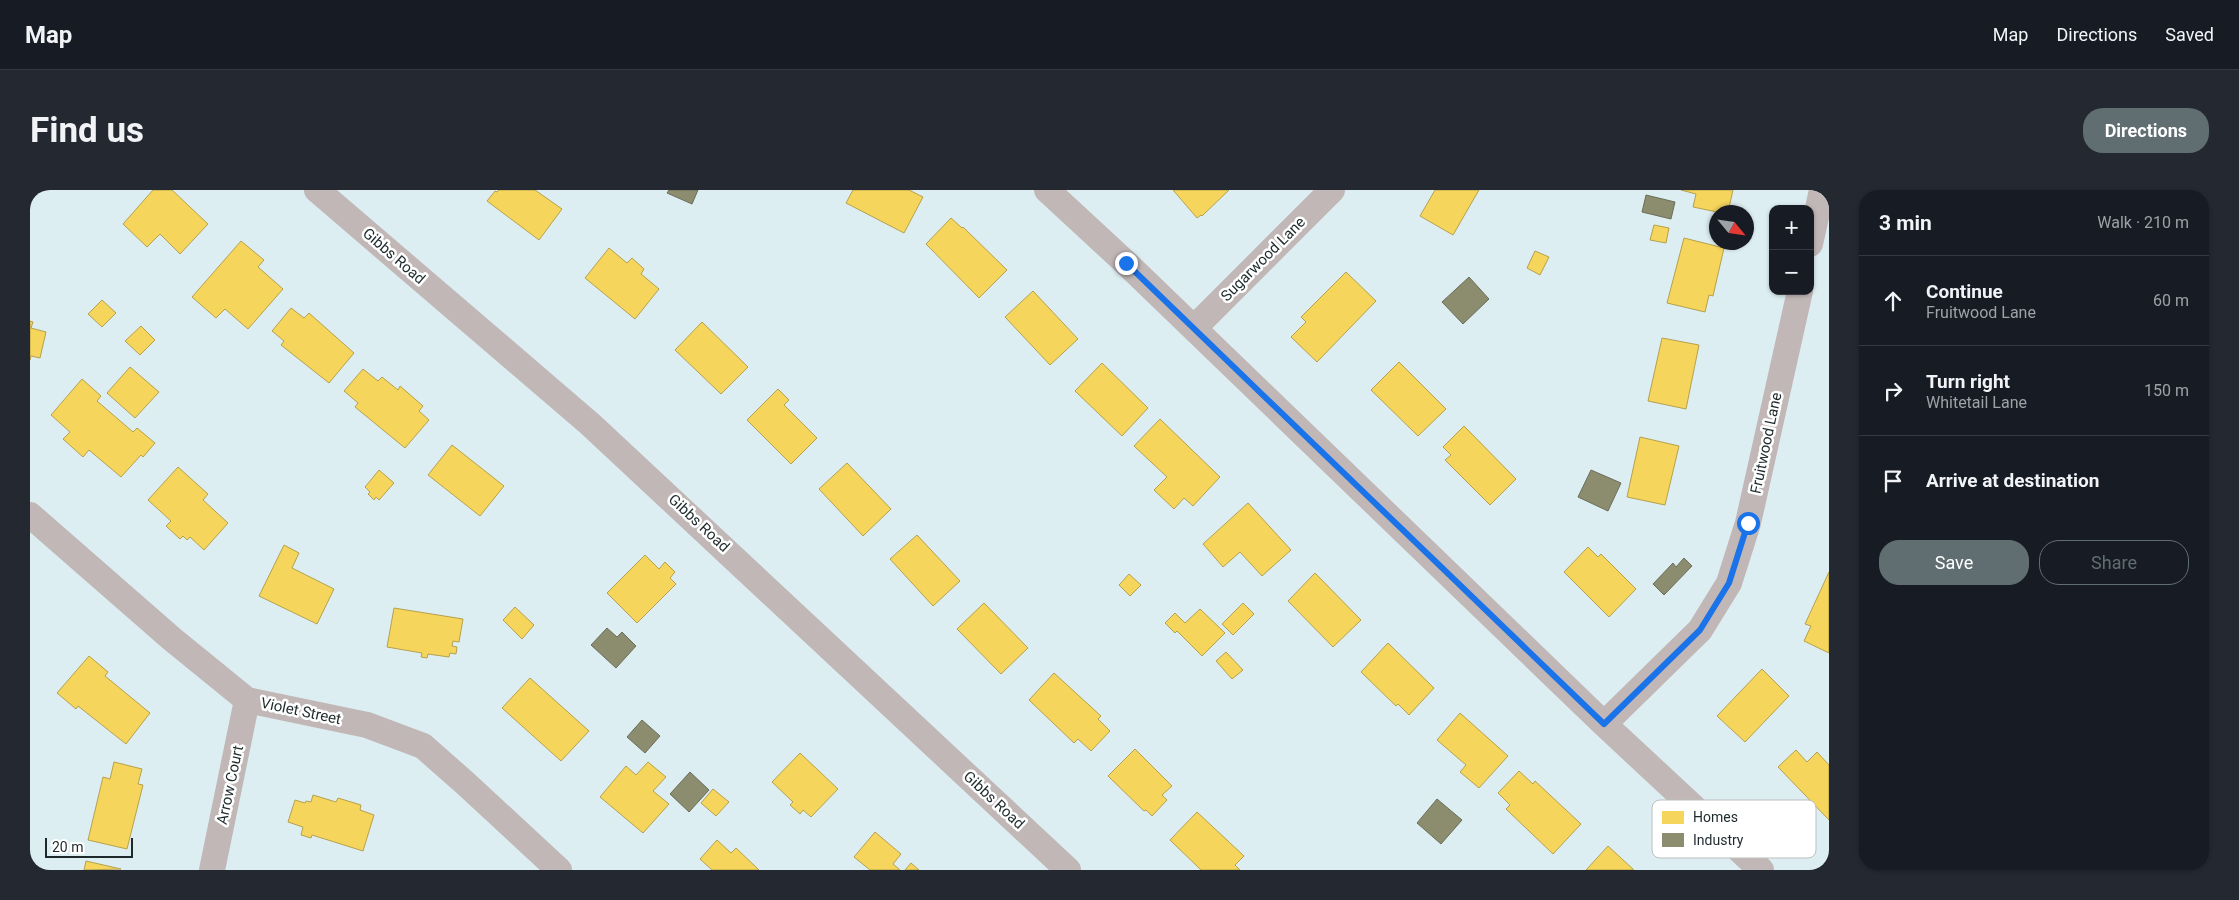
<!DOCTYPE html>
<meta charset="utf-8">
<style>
body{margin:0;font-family:Roboto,sans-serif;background:#242831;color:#f1f3f6}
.controls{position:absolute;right:15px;top:15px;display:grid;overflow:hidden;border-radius:10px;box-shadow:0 1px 4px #0004}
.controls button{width:45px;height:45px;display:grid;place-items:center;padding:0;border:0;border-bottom:1px solid #363941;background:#171b24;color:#f1f3f6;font:25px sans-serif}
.compass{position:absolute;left:1679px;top:15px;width:45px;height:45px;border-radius:50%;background:#171b24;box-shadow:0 1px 4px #0004;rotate:119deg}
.scale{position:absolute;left:15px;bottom:12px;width:88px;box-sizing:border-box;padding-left:5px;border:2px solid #1d292b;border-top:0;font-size:14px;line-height:18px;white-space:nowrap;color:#1d292b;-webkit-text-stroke:4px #fff;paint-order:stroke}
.stop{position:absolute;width:15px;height:15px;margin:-11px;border:4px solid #1a73e8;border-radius:50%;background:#fff}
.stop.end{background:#1a73e8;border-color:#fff;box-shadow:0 1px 5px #0008}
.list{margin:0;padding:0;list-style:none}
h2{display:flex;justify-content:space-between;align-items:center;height:65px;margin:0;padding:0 20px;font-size:21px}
h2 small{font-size:16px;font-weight:400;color:#9ea1a6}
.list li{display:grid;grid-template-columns:32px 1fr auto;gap:15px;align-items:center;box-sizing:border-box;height:90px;padding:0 20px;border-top:1px solid #363941}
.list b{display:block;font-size:19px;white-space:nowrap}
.list p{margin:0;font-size:16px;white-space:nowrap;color:#9ea1a6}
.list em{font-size:16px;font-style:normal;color:#9ea1a6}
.actions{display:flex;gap:10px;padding:15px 20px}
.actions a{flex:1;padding:11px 0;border:1px solid #606e71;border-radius:20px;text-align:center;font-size:18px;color:#606e71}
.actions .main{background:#606e71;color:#fff}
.icon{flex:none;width:28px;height:28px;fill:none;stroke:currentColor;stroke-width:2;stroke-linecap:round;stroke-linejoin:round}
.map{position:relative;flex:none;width:1799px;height:680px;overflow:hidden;border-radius:20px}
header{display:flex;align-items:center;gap:30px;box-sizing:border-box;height:70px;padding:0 25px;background:#171b24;border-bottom:1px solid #363941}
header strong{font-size:24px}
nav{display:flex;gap:28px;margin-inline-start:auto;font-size:18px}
.intro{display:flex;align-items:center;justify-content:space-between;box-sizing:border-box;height:120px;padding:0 30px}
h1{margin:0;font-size:35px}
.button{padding:12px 22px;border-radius:20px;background:#606e71;color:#fff;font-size:18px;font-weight:700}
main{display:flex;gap:30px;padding:0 30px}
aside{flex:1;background:#171b24;border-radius:20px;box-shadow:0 1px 4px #0004}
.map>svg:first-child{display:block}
</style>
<header>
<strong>Map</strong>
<nav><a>Map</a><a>Directions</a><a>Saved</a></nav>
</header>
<div class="intro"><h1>Find us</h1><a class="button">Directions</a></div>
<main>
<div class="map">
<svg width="1799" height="680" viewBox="0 0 1799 680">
<rect width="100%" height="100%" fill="#ddeef2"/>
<path fill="#f6d55c" stroke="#b5a14d" d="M123 0H142L178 34 150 64 130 44 117 57 93 34Z
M469 0H505L532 19 509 50 457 11 465 1 467 2Z
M823 0H879L893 7 874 43 816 13Z
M1143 0H1199L1172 26 1171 25 1167 28Z
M1405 0H1449L1423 45 1390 26Z
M1651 0H1703L1698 22H1687L1663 17 1666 4Z
M921 28 932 38 933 37 977 80 949 108 896 54Z
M1624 35 1639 38 1636 53 1620 50Z
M1654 48 1694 58 1683 106 1679 105 1675 122 1637 113Z
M211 51 234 70 228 77 253 99 218 139 195 119 186 128 162 107Z
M579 58 597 73 602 68 614 79 611 84 629 99 605 129 555 88Z
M1505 61 1519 67 1510 85 1497 78Z
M1316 82 1346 111 1287 172 1261 147 1276 132 1271 127Z
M1003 101 1048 149 1020 175 975 127Z
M72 110 86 123 72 137 58 124Z
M261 118 274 128 279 123 324 163 299 193 251 155 254 151 242 141Z
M0 131 3 132 1 138 16 142 10 168 1 166 0 170Z
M672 132 718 177 691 204 645 160Z
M111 136 125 150 110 165 95 151Z
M1632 148 1669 155 1656 219 1618 211Z
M1369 172 1416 219 1388 246 1341 200Z
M1072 173 1118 218 1092 246 1045 201Z
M100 177 129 202 105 228 77 203Z
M333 179 348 191 352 187 368 200 370 196 393 216 389 221 399 230 375 258 325 217 328 213 314 201Z
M52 189 71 206 67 211 103 242 107 238 125 253 113 267 111 265 91 287 59 260 53 267 33 249 40 242 21 225Z
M748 199 759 210 754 215 787 248 761 274 717 230Z
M1130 229 1190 287 1163 316 1154 308 1144 319 1124 300 1137 287 1104 256Z
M1434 236 1486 289 1460 315 1415 270 1421 265 1413 257Z
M1610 247 1649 256 1635 315 1597 307Z
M422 255 474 296 450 326 398 285Z
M817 273 861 319 833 346 789 299Z
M148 277 178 304 173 310 198 333 174 360 160 347 157 350 153 346 150 349 136 336 141 331 118 310Z
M349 280 364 293 349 310 346 307 344 310 338 304 340 302 335 297Z
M1218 313 1261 360 1232 386 1210 362 1193 377 1173 354Z
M887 345 930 391 903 416 860 369Z
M254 355 269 363 262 378 304 399 287 434 229 406Z
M1558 357 1568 367 1571 364 1606 399 1579 427 1534 382Z
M615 365 629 379 635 372 645 382 640 388 646 394 607 433 577 403Z
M1799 382V463L1774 451 1781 436 1775 434Z
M1285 383 1331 430 1303 457 1258 411Z
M1099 384 1111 395 1100 406 1089 395Z
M954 413 998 458 971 484 927 439Z
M1213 413 1224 424 1203 445 1192 434Z
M485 417 504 435 492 449 473 430Z
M364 418 433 429 429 452 423 451 422 456 427 457 426 464 420 463 419 467 398 464 397 468 391 467 392 463 357 457Z
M1170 419 1195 443 1172 466 1147 441 1145 443 1135 433 1145 423 1155 433Z
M1358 453 1404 498 1379 525 1368 514 1366 516 1331 482Z
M1196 462 1213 480 1202 489 1186 471Z
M59 466 78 482 75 486 120 523 96 554 48 516 46 519 27 503Z
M1732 479 1759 506 1715 552 1687 526Z
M1024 483 1071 526 1068 529 1080 541 1061 561 1048 549 1044 553 999 510Z
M500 488 559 541 531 571 472 518Z
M1430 523 1478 566 1449 598 1430 582 1436 575 1407 550Z
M1105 559 1142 596 1132 605 1137 610 1122 626 1116 620 1114 621 1078 586Z
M1766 560 1777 572 1787 562 1799 575V630L1748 577Z
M770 563 808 599 781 627 773 620 770 624 760 615 763 612 742 592Z
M84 572 112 579 108 594 113 595 97 659 58 650 73 587 80 589Z
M618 572 636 587 623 601 639 614 613 643 570 607 596 576 606 585Z
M1489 581 1503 594 1505 591 1551 634 1523 664 1476 619 1480 615 1468 603Z
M683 599 699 612 686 626 671 613Z
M283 605 306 612 308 608 331 615 330 620 344 625 333 661 282 645 281 648 271 645 273 637 258 632 265 610 275 613 276 611 281 612Z
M1167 622 1214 666 1205 675 1210 680H1171L1140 650Z
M845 642 871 664 863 674 870 680H840L824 667Z
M687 650 701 663 706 658 729 680H682L670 669Z
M1578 656 1604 680H1556Z
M56 671 91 679 54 680Z
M881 673 889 680H875Z"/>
<path fill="#8c8c6e" stroke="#6b6e5a" d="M639 0H668L662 14 637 3Z
M1616 5 1645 12 1641 29 1612 22Z
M1439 87 1459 109 1433 134 1412 112Z
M1561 280 1591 293 1578 321 1548 307Z
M1654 368 1662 376 1634 405 1623 394 1643 373 1646 377Z
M577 438 587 447 592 442 606 456 586 478 561 455Z
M612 530 630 546 615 563 597 547Z
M660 582 679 600 659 622 640 604Z
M1407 609 1432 630 1411 654 1387 633Z"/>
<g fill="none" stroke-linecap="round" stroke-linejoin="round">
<path stroke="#c1b7b7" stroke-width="26" d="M287 0 560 234 1038 680
M1017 0 1096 73 1574 534 1731 680
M1780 54 1792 0
M1164 138 1302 0
M0 325 142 449 217 510 337 535 393 556 435 593 529 680
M1574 534 1670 440 1699 393 1718 333 1770 101
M182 680 217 510"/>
</g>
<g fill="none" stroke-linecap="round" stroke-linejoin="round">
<path stroke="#1a73e8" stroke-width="6" d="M1096 73 1574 534 1670 440 1699 393 1718 333"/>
</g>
<g text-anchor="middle" stroke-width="5" stroke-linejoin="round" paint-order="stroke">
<g font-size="15" fill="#1d292b" stroke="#fff">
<text transform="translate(364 66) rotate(41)" y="5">Gibbs Road</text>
<text transform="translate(1233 69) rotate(-45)" y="5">Sugarwood Lane</text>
<text transform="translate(1736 253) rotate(-78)" y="5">Fruitwood Lane</text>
<text transform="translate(669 333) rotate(43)" y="5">Gibbs Road</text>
<text transform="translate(271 521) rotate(12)" y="5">Violet Street</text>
<text transform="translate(200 595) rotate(-78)" y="5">Arrow Court</text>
<text transform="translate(964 610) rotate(43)" y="5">Gibbs Road</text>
</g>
</g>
<rect x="1622" y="610" width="164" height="58" rx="8" fill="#fff" stroke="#bbbfbf" stroke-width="1"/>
<rect x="1632" y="621" width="22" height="13" fill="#f6d55c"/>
<rect x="1632" y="643" width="22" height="14" fill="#8c8c6e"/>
<g font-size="14" fill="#1d292b">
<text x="1663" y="632">Homes</text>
<text x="1663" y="655">Industry</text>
</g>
</svg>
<div class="controls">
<button>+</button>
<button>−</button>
</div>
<svg class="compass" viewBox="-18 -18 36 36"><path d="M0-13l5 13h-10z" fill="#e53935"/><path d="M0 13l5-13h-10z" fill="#9ea1a6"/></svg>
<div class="scale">20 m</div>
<div class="stop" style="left:1718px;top:333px"></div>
<div class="stop end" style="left:1096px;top:73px"></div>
</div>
<aside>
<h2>3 min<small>Walk · 210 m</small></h2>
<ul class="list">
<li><svg class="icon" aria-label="ahead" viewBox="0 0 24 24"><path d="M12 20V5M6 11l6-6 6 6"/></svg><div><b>Continue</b><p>Fruitwood Lane</p></div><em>60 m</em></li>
<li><svg class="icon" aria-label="right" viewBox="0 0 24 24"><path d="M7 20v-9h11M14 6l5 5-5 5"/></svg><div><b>Turn right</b><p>Whitetail Lane</p></div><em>150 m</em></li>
<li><svg class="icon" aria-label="arrive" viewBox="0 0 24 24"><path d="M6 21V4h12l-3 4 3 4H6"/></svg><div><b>Arrive at destination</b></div></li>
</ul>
<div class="actions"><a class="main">Save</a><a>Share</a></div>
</aside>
</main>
